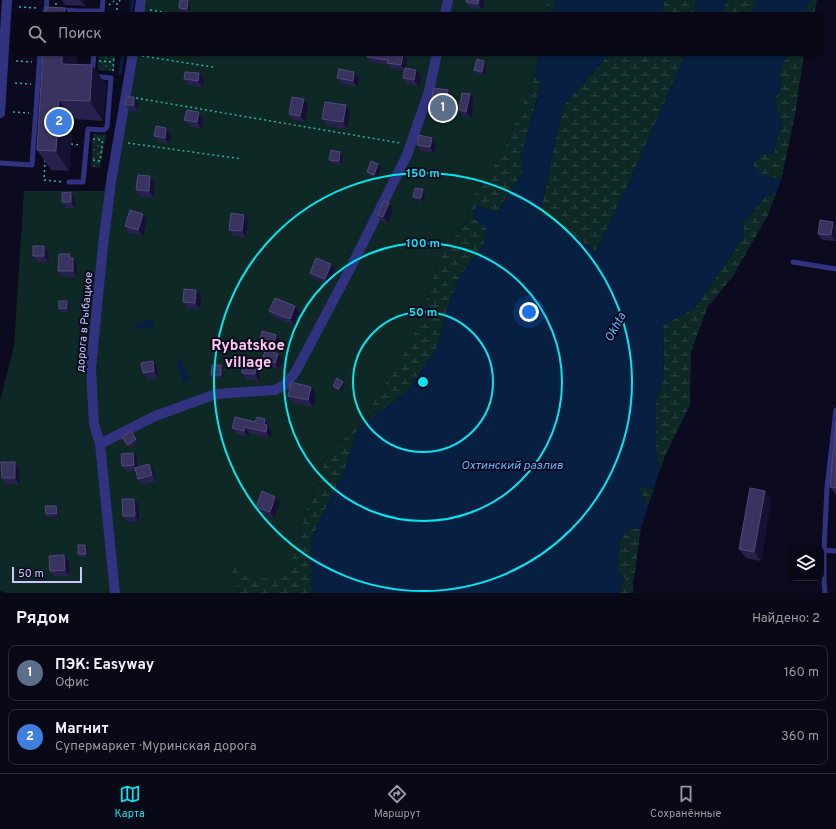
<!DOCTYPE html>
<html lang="ru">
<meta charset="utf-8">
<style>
body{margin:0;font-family:Overpass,sans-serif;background:#12111f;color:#f1f3f6}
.controls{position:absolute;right:12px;bottom:12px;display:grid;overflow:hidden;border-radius:8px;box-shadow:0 1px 3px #0004}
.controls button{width:36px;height:36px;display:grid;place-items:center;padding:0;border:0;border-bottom:1px solid #292935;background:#090816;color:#f1f3f6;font:20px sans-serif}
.scale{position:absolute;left:12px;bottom:10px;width:70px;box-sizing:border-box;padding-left:4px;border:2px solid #cac7ff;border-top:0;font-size:11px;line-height:14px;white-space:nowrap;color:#cac7ff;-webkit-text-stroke:3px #0c0a1e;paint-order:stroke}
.you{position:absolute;left:529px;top:312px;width:14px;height:14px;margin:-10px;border:3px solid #fff;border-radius:50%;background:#1a73e8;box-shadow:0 0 0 6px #1a73e833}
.badge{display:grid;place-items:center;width:26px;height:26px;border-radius:50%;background:#00e7f2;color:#fff;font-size:13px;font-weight:700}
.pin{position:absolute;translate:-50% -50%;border:2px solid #fff;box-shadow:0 1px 4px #0006}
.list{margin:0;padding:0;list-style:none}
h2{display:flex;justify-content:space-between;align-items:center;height:52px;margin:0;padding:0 16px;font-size:17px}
h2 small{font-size:13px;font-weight:400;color:#999aa1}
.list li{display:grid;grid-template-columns:26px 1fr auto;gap:12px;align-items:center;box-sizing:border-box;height:56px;margin:0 8px 8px;padding:0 8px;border:1px solid #292935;border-radius:8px}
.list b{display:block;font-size:15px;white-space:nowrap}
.list p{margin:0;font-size:13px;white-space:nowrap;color:#999aa1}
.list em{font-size:13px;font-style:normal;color:#999aa1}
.icon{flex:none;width:22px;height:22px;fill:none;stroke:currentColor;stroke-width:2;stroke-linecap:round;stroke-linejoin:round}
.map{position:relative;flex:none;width:836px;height:593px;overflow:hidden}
.search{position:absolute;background:#090816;box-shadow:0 1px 3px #0004;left:12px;right:12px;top:12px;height:44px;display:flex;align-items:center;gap:10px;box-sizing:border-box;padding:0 14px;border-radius:8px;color:#999aa1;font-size:15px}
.sheet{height:180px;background:#090816}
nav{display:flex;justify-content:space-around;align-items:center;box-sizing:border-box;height:56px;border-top:1px solid #292935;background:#090816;font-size:11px;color:#999aa1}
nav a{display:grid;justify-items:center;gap:2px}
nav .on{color:#00e7f2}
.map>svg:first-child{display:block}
</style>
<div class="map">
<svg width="836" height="593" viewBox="0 0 836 593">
<defs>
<pattern id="grass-dots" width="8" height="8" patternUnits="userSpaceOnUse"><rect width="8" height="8" fill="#0d2825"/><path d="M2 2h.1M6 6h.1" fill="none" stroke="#2f4646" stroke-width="1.8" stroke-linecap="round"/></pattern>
<pattern id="wetland-marsh" width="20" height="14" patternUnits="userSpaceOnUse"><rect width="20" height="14" fill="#0d2825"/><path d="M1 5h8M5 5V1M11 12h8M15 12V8" fill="none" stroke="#2f4646"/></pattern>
</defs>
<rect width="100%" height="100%" fill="#0c0a1e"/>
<path fill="url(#grass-dots)" d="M99 53H115L114 71 98 70Z
M93 134 106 135 100 168 91 167Z"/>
<path fill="url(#wetland-marsh)" d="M547 0H557L554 7 552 15H544Z
M665 0H697L693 15H660Z
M727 0H758L751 15H722Z
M812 0H817L814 15H801Z
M610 53H686L628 185 596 252 540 213 563 106Z
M789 53H804L795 116 781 180 759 174 752 163 762 154 774 153 777 136 783 125 774 100 781 87 780 70Z
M536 73 541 85 521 156 523 172 496 213 476 204 486 228 484 245 460 276 448 307 437 348 407 392 358 428 345 469 311 539V593H239L228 563 239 560 295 552 305 513 321 479 323 462 367 413 413 338 443 249 467 223 473 196 502 154Z
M776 194 767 217 733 276 707 308 691 352 690 405 665 456 660 470 656 452V400L664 376 663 325 695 308 744 236 743 223 767 195Z
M637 487 654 489 648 506Z
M641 528 633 585V593H620V590L625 579 617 571 619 543 628 529Z"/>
<path fill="#0d2825" d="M145 0H547L544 15H143Z
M136 53H539L536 73 502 154 473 196 467 223 443 249 413 338 367 413 323 462 321 479 305 513 295 552 287 571 271 579 249 578 239 560 228 563 239 593H7L0 590V401L14 346 24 191H115L129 94Z"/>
<path fill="#071f40" d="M557 0H665L660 15H552L554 7Z
M697 0H727L722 15H693Z
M758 0H812L801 15H751Z
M539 53H610L563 106 540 213 596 251 628 185 686 53H789L780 70 781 87 774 100 783 125 777 136 774 153 762 154 752 163 760 174 781 180 776 194 767 195 743 223 744 236 695 308 663 325 664 376 656 400V452L660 470 654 489 638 487 648 506 641 528 628 529 619 543 617 571 625 579 620 590V593H311V539L345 469 358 428 407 392 437 348 448 307 460 276 484 245 486 228 473 218 476 204 496 213 523 172 521 156 541 86 536 73Z
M150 319 154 321 153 328H135L134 325Z
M180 360 190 377 189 382 184 383 175 363 176 361Z"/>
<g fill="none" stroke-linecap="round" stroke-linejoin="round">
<path stroke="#071f40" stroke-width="3" d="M130 15 133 0
M120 73 123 53"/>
<path stroke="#24b6a5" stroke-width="1.5" stroke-dasharray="2 3" stroke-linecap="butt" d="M56 5V0
M109 5 114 1
M19 7 38 8
M150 10 181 15
M117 15V3L119 2 120 0
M142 56 213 67
M16 61 32 62
M99 61 114 62
M113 71 114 53
M15 83 31 84
M136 98 400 143
M13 112 29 113
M93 139 103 140
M128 143 242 159
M71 144 79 145
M45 160 44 180 63 182
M93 160 100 161 103 138"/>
<path stroke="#313380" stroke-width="5" d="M61 10 79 11H102L103 0
M44 15 46 9 47 0
M0 163 32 165 40 53
M69 182H83L88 129 104 130 107 127 111 78 92 76 94 53
M793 262 836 269
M824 550 836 551
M825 593 824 580V550L827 487 836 410"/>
<path stroke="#313380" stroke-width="10" d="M139 15 141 0
M445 15 448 0
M0 113 7 0
M100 444 155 416 216 394 275 390 286 384 296 371 351 267 407 155 429 91 437 53
M115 593 100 444 94 424 91 369 103 245 111 182 133 53"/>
</g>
<path fill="#27214d" d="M62 0H85V6L65 5Z
M466 0H484V1L483 10 470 8 466 2Z
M190 3 189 12H182L179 8Z
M43 53H77L76 65H92L106 85 103 121 73 119 69 171 51 170 37 150Z
M403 55 407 60 405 68 421 76 419 86 407 84 403 78 405 71 391 68 389 65 371 62 367 57Z
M486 64 484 75 476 73 474 70Z
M199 73 204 80 203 87 189 85 184 79Z
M337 78 359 79 357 87 341 84Z
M448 90 452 97 449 114 435 111 430 105Z
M134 97 138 103V111H130L125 105Z
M474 100 471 118 463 116 459 110Z
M308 105 305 122 293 120 289 114Z
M346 105 350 112 347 129 326 125 322 119Z
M199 112 203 119 201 129 189 126 184 120Z
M166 128 171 134 169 144 159 142 154 136Z
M436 144 434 154 421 151 417 145Z
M343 155 341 165 331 163 329 160Z
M381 168 376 178 369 175 367 172Z
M150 176 155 182 153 198 141 197 136 190Z
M423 189 425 193 423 202 415 200 413 197Z
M71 192 75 199V208H66L62 202Z
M389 203 393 209 388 223 381 221 377 215Z
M143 214 147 220 143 236 129 233 125 226Z
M244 215 248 221 246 238 233 236 229 230Z
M833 222 836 241 823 240 818 234Z
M44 246 48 252 49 262H38L33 256Z
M70 254 77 264V277H63L58 271Z
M331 264 336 270 330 285 314 279 310 273Z
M196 290 201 296 200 309 188 308 183 302Z
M67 301 69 304 70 312H62L59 309Z
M269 311 299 312 294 325 274 317Z
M260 340 281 341 278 350 264 346Z
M262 359 283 360 279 370 266 365Z
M153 361 157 368 159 378 147 379 143 373Z
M221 365 223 368V378H213L211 375Z
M260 367 259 381 246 380 242 373Z
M343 382 345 385 341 392 335 389 333 386Z
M316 393 313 407 292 402 288 396Z
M265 419 269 426V427L272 432 270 438 249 433 248 437 237 434 232 428Z
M836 421V495L830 487Z
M131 431 138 442 129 448 122 437Z
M137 459 138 467 153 470 156 481 143 485 138 479 136 471 127 472 122 466Z
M15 462 19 468V484H6L2 478Z
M765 491 771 500 761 561 746 558 739 549Z
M134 499 139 505V522H127L123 516Z
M280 503 274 518 260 513 256 507Z
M58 509 59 516 48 517 46 514Z
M88 548V557H80L78 554Z
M64 555 69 561 70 576 55 577 50 571Z"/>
<path fill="#151132" d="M80 0H85V6Z
M188 0 190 3 189 12 187 9Z
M479 0H484V1L483 10 478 4Z
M65 8 70 15H64Z
M62 53H77L75 83 62 64Z
M403 55 407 60 405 71 401 65Z
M484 61 486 64 484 75 482 72Z
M92 65 106 85 103 121 90 101Z
M416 70 421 76 419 86 414 80Z
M354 72 359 79 357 87 353 81Z
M199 73 204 80 203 87 198 81Z
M448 90 452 97 449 114 444 108Z
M470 94 474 100 471 118 466 112Z
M134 97 138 103V111L134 105Z
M304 99 308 105 305 122 300 116Z
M59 100 73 119 69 171 56 151Z
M346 105 350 112 347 129 343 122Z
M199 112 203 119 201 129 197 122Z
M166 128 171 134 169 144 165 138Z
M432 138 436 144 434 154 430 147Z
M340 152 343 155 341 165 339 161Z
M378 164 381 168 376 178 374 175Z
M150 176 155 182 153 198 149 191Z
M423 189 425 193 423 202 421 198Z
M71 192 75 199V208L71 202Z
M389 203 393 209 388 223 383 217Z
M143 214 147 220 143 236 138 230Z
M244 215 248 221 246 238 242 231Z
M833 222 836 226V241L831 235Z
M44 246 48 252 49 262 44 256Z
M70 254 77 264V277L73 271 70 258Z
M331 264 336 270 330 285 325 279Z
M196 290 201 296 200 309 195 303Z
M67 301 69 304 70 312 67 308Z
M295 306 299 312 294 325 290 319Z
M276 335 281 341 278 350 274 344Z
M278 354 283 360 279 370 275 363Z
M153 361 157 368 159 378 154 371Z
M256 361 260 367 259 381 255 374Z
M221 365 223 368V378L221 375Z
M343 382 345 385 341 392 339 389Z
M311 387 316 393 313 407 308 400Z
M265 419 269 426V427L272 432 270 438 266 432 264 424Z
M245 427 249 433 248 437 244 431Z
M133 453 137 459 138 471 134 465Z
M15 462 19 468V484L15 478Z
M149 464 153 470 156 481 152 475Z
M765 491 771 500 761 561 754 552Z
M275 497 280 503 274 518 270 512Z
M134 499 139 505V522L135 516Z
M56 506 58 509 59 516 57 513Z
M85 545 88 548V557L86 554Z
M64 555 69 561 70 576 65 570Z"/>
<path fill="#393360" stroke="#504a79" d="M180 0H188L187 9 179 8Z
M466 0H479L478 4 466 2Z
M46 7 65 8 64 15H46Z
M27 14H34V15H27Z
M43 53H62V64L92 65 90 101 59 100 56 151 37 150Z
M368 53H392L403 55 401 65 387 63 388 60 367 57Z
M477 59 484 61 482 72 474 70Z
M405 68 416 70 414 80 403 78Z
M339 69 354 72 353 81 337 78Z
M185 72 199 73 198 81 184 79Z
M434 88 448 90 444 108 430 105Z
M462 93 470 94 466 112 459 110Z
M127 97H134V105H125Z
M292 97 304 99 300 116 289 114Z
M325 102 346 105 343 122 322 119Z
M187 110 199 112 197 122 184 120Z
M156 126 166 128 165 138 154 136Z
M419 135 432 138 430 147 417 145Z
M331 150 340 152 339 161 329 160Z
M371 161 378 164 374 175 367 172Z
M138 175 150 176 149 191 136 190Z
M415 188 423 189 421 198 413 197Z
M71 192V202H62V193Z
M384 201 389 203 383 217 377 215Z
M130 210 143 214 138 230 125 226Z
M231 213 244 215 242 231 229 230Z
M820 220 833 222 831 235 818 234Z
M33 246H44V256H33Z
M59 254H70V258H73V271H58Z
M316 258 331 264 325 279 310 273Z
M184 289 196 290 195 303 183 302Z
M275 298 295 306 290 319 269 311Z
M59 301H67V308L59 309Z
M262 331 276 335 274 344 260 340Z
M266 349 278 354 275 363 262 359Z
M243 360 256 361 255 374 242 373Z
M153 361 154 371 143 373 141 363Z
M212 365H221V375H211Z
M337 378 343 382 339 389 333 386Z
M291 382 311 387 308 400 288 396Z
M235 417 255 422 257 417 265 419 264 424 267 425 266 432 245 427 244 431 232 428Z
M836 421V488L830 487Z
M131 431 136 439 127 445 122 437Z
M133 453 134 465 122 466 121 454Z
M1 462H15V478H2Z
M149 464 152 475 138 479 135 468Z
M750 488 765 491 754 552 739 549Z
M262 491 275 497 270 512 256 507Z
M122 499H134L135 516H123Z
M45 506H56L57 513 46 514Z
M78 545H85L86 554H78Z
M64 555 65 570 50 571 49 556Z"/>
<g fill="none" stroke="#00e7f2" stroke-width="2">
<circle cx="423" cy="382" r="70"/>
<circle cx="423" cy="382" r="139"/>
<circle cx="423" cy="382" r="209"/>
</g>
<g text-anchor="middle" stroke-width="4" stroke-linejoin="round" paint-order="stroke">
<g font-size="11" fill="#cac7ff" stroke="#0c0a1e">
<text transform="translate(84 322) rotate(-85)" y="4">дорога в Рыбацкое</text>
</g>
<g font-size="12" font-style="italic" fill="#55baff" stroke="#0c0a1e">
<text transform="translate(615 327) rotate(-62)" y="4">Okhta</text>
<text x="512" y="469">Охтинский разлив</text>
</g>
<g font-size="15" font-weight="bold" fill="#ffc9ee" stroke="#0c0a1e">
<text x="248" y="350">Rybatskoe<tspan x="248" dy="17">village</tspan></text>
</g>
</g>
<circle cx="423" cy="382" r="6" fill="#00e7f2" stroke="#0c0a1e" stroke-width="2"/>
<g font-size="12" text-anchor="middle" font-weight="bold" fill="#00e7f2" stroke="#0c0a1e" stroke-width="4" stroke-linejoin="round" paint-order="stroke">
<text x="423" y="177">150 m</text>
<text x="423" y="247">100 m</text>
<text x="423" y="316">50 m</text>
</g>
</svg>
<div class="controls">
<button><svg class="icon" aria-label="layers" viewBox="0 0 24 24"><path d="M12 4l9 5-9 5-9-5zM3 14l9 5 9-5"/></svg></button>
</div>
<div class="scale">50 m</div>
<div class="you"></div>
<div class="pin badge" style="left:443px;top:108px;background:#5c6f8a">1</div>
<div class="pin badge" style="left:59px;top:122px;background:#3f7fe0">2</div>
<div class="search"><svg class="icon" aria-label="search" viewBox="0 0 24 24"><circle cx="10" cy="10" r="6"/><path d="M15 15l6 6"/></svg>Поиск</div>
</div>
<section class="sheet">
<h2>Рядом<small>Найдено: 2</small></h2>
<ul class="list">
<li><span class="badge" style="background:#5c6f8a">1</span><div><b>ПЭК: Easyway</b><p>Офис</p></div><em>160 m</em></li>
<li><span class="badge" style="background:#3f7fe0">2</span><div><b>Магнит</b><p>Супермаркет · Муринская дорога</p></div><em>360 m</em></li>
</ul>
</section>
<nav>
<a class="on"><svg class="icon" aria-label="map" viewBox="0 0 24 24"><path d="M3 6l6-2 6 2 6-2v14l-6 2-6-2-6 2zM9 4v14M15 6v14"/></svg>Карта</a>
<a><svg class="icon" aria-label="directions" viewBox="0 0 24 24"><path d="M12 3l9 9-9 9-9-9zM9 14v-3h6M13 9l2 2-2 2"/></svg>Маршрут</a>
<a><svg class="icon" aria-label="saved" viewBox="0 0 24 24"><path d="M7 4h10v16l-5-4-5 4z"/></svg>Сохранённые</a>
</nav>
